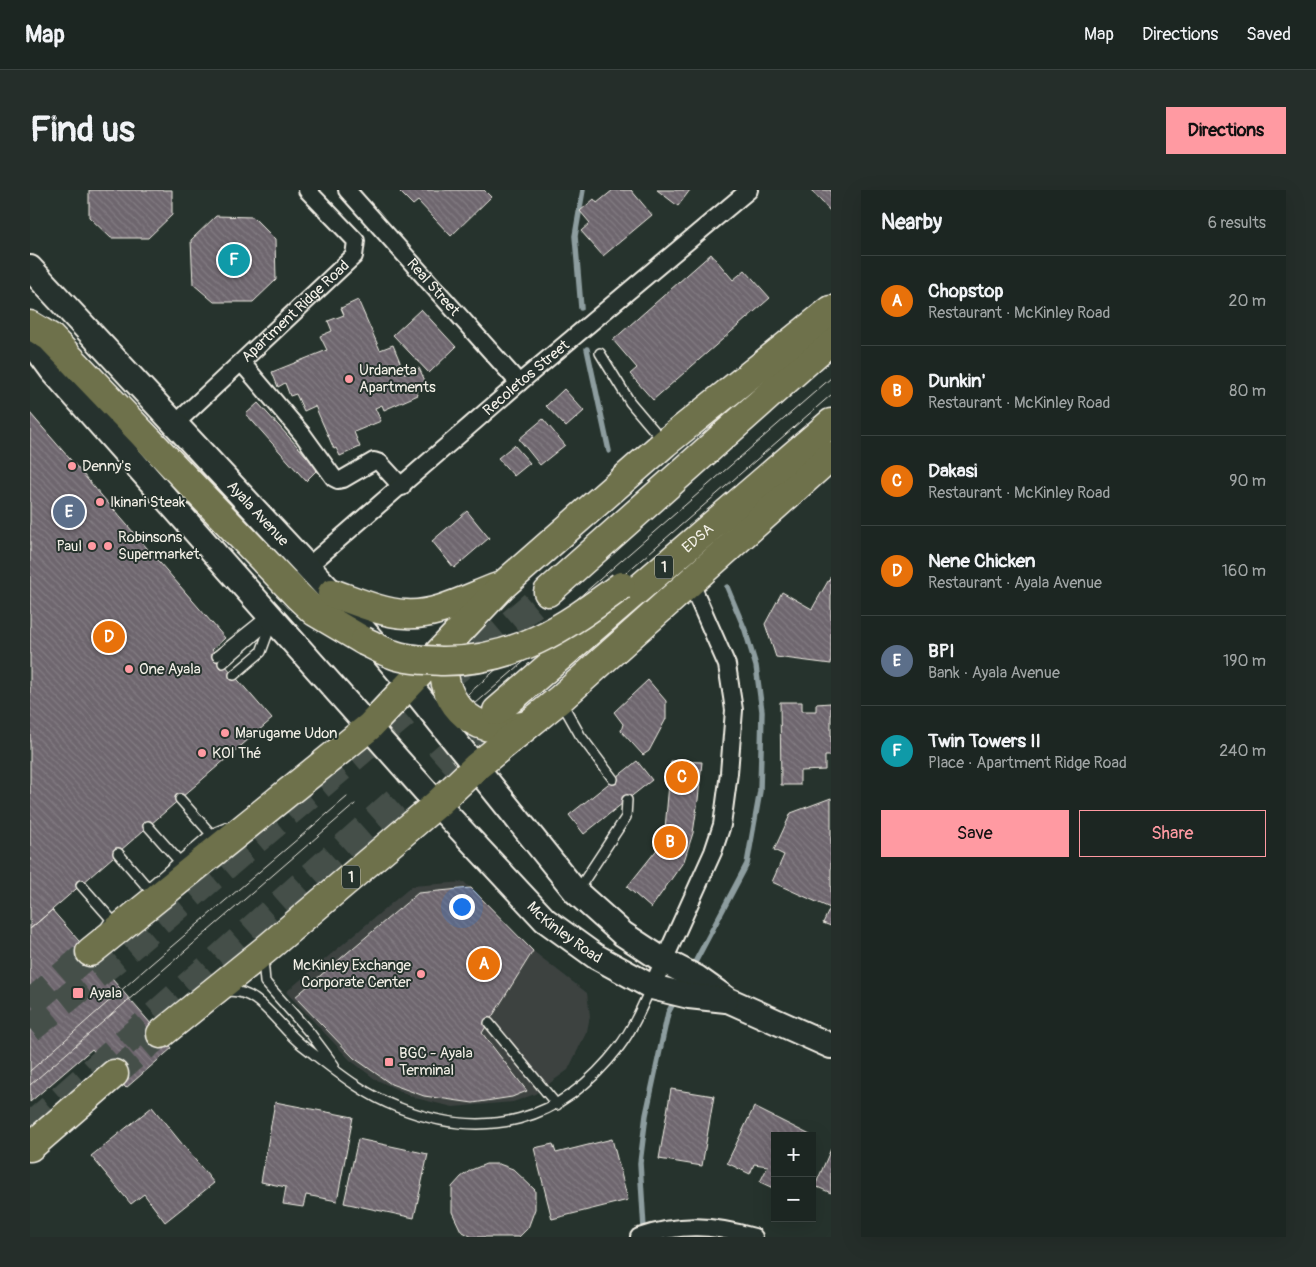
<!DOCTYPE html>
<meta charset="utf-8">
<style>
body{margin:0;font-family:Pangolin,sans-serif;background:#252e2a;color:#f1f3f6}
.controls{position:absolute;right:15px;bottom:15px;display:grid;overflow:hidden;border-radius:0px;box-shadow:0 5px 20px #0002}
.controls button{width:45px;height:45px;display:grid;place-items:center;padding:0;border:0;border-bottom:1px solid #3a4340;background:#1c2622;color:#f1f3f6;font:25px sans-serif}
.you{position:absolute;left:431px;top:716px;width:18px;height:18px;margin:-12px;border:4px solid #fff;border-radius:50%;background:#1a73e8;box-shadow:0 0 0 8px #1a73e833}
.badge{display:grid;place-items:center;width:32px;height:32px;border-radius:50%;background:#ff9aa2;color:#fff;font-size:16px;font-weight:700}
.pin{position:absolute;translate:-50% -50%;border:2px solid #fff;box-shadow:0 1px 5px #0006}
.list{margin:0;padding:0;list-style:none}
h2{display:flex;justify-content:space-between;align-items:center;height:65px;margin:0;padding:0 20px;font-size:21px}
h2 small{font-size:16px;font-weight:400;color:#a0a5a5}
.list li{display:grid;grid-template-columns:32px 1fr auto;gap:15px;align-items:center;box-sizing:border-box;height:90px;padding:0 20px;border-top:1px solid #3a4340}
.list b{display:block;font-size:19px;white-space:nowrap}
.list p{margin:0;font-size:16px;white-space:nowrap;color:#a0a5a5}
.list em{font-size:16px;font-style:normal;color:#a0a5a5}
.actions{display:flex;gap:10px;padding:15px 20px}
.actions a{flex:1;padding:11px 0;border:1px solid #ff9aa2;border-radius:0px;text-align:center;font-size:18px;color:#ff9aa2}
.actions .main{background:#ff9aa2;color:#111}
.map{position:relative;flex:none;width:801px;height:1047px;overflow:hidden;border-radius:0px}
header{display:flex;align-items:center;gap:30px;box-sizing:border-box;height:70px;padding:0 25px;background:#1c2622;border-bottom:1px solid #3a4340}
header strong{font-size:24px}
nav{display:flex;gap:28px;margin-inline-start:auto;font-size:18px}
.intro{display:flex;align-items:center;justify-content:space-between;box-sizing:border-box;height:120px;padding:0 30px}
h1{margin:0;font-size:35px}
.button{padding:12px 22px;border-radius:0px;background:#ff9aa2;color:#111;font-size:18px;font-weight:700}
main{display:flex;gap:30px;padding:0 30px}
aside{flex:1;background:#1c2622;border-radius:0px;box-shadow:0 5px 20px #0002}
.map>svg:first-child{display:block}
</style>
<header>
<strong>Map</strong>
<nav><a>Map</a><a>Directions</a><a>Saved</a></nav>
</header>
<div class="intro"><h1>Find us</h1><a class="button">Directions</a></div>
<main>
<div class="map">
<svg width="801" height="1047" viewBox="0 0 801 1047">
<defs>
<pattern id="building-back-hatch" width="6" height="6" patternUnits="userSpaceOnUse" patternTransform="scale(1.25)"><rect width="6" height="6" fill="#6e666e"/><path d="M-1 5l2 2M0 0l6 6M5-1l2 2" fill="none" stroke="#837c83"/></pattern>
</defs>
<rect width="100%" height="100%" fill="#26332d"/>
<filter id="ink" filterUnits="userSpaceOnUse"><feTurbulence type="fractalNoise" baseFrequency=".02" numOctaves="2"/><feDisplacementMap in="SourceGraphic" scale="10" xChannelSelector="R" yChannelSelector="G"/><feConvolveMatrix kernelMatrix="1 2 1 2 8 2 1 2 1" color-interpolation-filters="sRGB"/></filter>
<g filter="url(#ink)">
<path fill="#3c4240" d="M434 692 503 761 557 803 560 826 557 841 538 880 505 904 483 912 423 917 385 908 345 889 320 870 256 802 382 696Z"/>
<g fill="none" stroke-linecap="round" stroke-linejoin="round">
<path stroke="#8d9d9f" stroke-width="5.5" d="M551 118 545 46 553 0
M557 159 579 261
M662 778 717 674 730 601 732 521 726 476 715 440 697 397
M614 1039 610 973 616 925 638 823 646 808"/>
</g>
<path fill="url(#building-back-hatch)" stroke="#f4f1e8" d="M59 0H142V25L118 48H81L59 27Z
M372 0H454L461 7 421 46 388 11 383 15 370 2Z
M583 0H601L622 25 573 66 551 41 560 33 550 21 564 9 567 13Z
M627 0H660L648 16Z
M781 0H801V22Z
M186 26 223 27 245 49 246 90 223 112H184L163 94 161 50Z
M681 64 703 90 715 80 740 108 623 210 600 184 607 178 583 150Z
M328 110 350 160 363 155 375 184 389 178 397 195 386 200 388 205 354 220 352 215 345 218 351 231 324 242 330 257 310 266 306 258 304 259 285 216 274 221 266 204 260 206 255 193 248 197 242 182 297 160 290 146 302 141 298 131 314 125 311 118Z
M391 119 426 157 399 183 363 145Z
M534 199 554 221 536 237 516 216Z
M228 213 288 279 276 291 216 224Z
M0 223 195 448 182 460 242 529 0 739Z
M513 229 535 255 510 275 489 249Z
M484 255 500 273 484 286 468 268Z
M437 321 459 348 424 378 402 351Z
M801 386V474L746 467 735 434 752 402 782 419Z
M618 490 636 511V529L619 561 613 565 591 541 593 534 584 522Z
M750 512H772V521H786V514L801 513V566H795V580L770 581V595H751Z
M607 571 622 590 554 644 539 625Z
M641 571 672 572 668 610 663 643 654 671 621 718 597 697 629 657 635 639Z
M801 608V736L793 733 800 718 742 692 754 665 744 660 761 623Z
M441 698 503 761 452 843 497 901 482 907 443 913 394 906 361 894 324 868 265 807 388 703Z
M22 720 142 858 96 898 62 859 0 912V739Z
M641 899 684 906 672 976 629 969Z
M245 912 323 927 307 1011 276 1005 273 1017 253 1014 256 997 231 992Z
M122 917 184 993 135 1032 114 1004 101 1014 61 966Z
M724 917 782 946H745V999L730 992 738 976 724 974 720 984 697 973Z
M328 949 398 964 384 1028 314 1013Z
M582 949 598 1010 522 1029 504 958 523 954 526 963Z
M801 959V1003L785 996Z
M456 974H469L483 979 505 1000V1019L498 1038 489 1047H442L431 1041 422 1022V997L431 987 441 980Z"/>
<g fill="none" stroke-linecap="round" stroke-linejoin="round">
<path stroke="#455049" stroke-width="26" stroke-dasharray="26 13" stroke-linecap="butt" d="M84 884 131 844"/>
<path stroke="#455049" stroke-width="28" stroke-dasharray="28 14" stroke-linecap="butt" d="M0 814 60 762
M0 839 87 768 518 402
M0 937 467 521"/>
<defs>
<path id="service" d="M570 163 600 212 633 251
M187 466 238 425
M193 473 243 430
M204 485 231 462 242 432
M532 513 550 545 583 589
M150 609 181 644
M118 636 149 671
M88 663 118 698 181 644 198 637
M51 695 81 729 76 737
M548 700 596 627 597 610
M233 769 235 792 280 843 304 875
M194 802C228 795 248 837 272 855 301 877 332 904 367 917 455 952 531 933 589 857 602 840 612 817 621 797
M459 833 527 915"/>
<g id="minor">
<path id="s1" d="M317 0 489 193"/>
<path d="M212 173 273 245 304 288 308 290 313 289 344 271 350 273 372 297"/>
<path id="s2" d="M145 234 324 66 326 51 277 0"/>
<path id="s3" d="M276 378 489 193 719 0"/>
<path d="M622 797 683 662 692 635 699 583 704 520 697 475 660 391"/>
<path d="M609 1047C650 1033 683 1035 724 1047"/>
</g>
<g id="secondary">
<path id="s4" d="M0 78 302 403 380 495 546 702 593 744 634 771 667 788 698 810 801 856"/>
<path id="s5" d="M0 150 22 180 407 614 515 730 565 766 622 797 659 806 696 810"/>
</g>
<g id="trunk">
<path d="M0 135 20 147 269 407 285 422 334 451"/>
<path d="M518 402 801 150"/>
<path d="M302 403C325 411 352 423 376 424 407 426 440 407 468 397"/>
<path d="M415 459C405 506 441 550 492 536"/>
<path id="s6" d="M467 521 801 233"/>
<path d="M60 762 339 537 472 396 635 253 801 120"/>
<path d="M131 844 235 760 407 614 446 577 530 509 801 266"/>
<path d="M0 957 84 884"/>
</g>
</defs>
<use href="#service" stroke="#f4f1e8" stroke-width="12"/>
<use href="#minor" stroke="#f4f1e8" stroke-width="20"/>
<use href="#secondary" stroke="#f4f1e8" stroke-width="28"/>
<use href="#trunk" stroke="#f4f1e8" stroke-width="31"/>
<use href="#service" stroke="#26332d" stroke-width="9"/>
<use href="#minor" stroke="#26332d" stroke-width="16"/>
<use href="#secondary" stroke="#26332d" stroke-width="24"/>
<use href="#trunk" stroke="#6e714b" stroke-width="28"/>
<path stroke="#f4f1e8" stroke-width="1" d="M438 504 801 188
M445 514 801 205
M0 881 121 774 317 607
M0 895 325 614"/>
<defs>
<path id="trunk-bridge" d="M334 451C343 455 352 461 362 464 377 470 395 470 411 471 485 472 534 438 591 396"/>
</defs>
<use href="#trunk-bridge" stroke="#f4f1e8" stroke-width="31" stroke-linecap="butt"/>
<use href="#trunk-bridge" stroke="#6e714b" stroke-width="28"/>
</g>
</g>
<g fill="#ff9aa2" stroke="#26332d" stroke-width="2">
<circle cx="319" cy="189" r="5"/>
<circle cx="42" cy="276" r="5"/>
<circle cx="70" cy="312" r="5"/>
<circle cx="62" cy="356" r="5"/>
<circle cx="78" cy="356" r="5"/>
<circle cx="99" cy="479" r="5"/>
<circle cx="195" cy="543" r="5"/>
<circle cx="172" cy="563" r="5"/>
<circle cx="391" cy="784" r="5"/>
<rect x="42" y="797" width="12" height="12" rx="2.5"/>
<rect x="354" y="867" width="10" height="10" rx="2.5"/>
</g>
<g text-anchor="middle" stroke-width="4" stroke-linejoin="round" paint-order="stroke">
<g fill="#26332d" stroke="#b6b8b0" stroke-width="1">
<rect x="625" y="365.5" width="18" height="23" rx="4"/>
<rect x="312" y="675.5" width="18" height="23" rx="4"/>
</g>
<g font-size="14" font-weight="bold" fill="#f4f1e8">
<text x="634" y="382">1</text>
<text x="321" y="692">1</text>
</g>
<g font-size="15" fill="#f4f1e8" stroke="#26332d">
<text dy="5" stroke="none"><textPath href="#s1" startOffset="130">Real Street</textPath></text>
<text dy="5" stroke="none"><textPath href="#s2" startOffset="165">Apartment Ridge Road</textPath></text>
<text dy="5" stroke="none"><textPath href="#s3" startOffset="291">Recoletos Street</textPath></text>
<text dy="5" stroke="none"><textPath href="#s4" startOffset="335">Ayala Avenue</textPath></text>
<text dy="5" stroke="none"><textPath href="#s6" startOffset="265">EDSA</textPath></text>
<text dy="5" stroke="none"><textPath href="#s5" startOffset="799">McKinley Road</textPath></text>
</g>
<g font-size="15" fill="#f4f1e8" stroke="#26332d" text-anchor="start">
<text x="329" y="185">Urdaneta<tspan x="329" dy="17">Apartments</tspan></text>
<text x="52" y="281">Denny's</text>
<text x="80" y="317">Ikinari Steak</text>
<text x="88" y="352">Robinsons<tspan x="88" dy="17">Supermarket</tspan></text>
<text x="52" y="361" text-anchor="end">Paul</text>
<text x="109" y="484">One Ayala</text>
<text x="205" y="548">Marugame Udon</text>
<text x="182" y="568">KOI Thé</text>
<text x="381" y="780" text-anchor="end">McKinley Exchange<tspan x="381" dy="17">Corporate Center</tspan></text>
<text x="59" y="808">Ayala</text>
<text x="369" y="868">BGC - Ayala<tspan x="369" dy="17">Terminal</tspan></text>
</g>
</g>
</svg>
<div class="controls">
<button>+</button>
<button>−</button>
</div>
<div class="you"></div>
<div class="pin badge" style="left:454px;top:774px;background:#e8710a">A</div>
<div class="pin badge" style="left:640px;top:652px;background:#e8710a">B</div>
<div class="pin badge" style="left:652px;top:587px;background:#e8710a">C</div>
<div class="pin badge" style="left:79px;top:447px;background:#e8710a">D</div>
<div class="pin badge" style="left:39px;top:322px;background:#5c6f8a">E</div>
<div class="pin badge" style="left:204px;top:70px;background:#0f9aa8">F</div>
</div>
<aside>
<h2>Nearby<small>6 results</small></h2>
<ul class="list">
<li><span class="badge" style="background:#e8710a">A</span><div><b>Chopstop</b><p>Restaurant · McKinley Road</p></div><em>20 m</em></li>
<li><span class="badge" style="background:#e8710a">B</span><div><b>Dunkin'</b><p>Restaurant · McKinley Road</p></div><em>80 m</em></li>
<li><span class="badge" style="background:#e8710a">C</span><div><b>Dakasi</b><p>Restaurant · McKinley Road</p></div><em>90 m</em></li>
<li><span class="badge" style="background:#e8710a">D</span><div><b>Nene Chicken</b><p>Restaurant · Ayala Avenue</p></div><em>160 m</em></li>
<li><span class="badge" style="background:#5c6f8a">E</span><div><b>BPI</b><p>Bank · Ayala Avenue</p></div><em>190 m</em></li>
<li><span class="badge" style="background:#0f9aa8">F</span><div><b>Twin Towers II</b><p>Place · Apartment Ridge Road</p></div><em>240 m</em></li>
</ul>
<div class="actions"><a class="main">Save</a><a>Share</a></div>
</aside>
</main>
